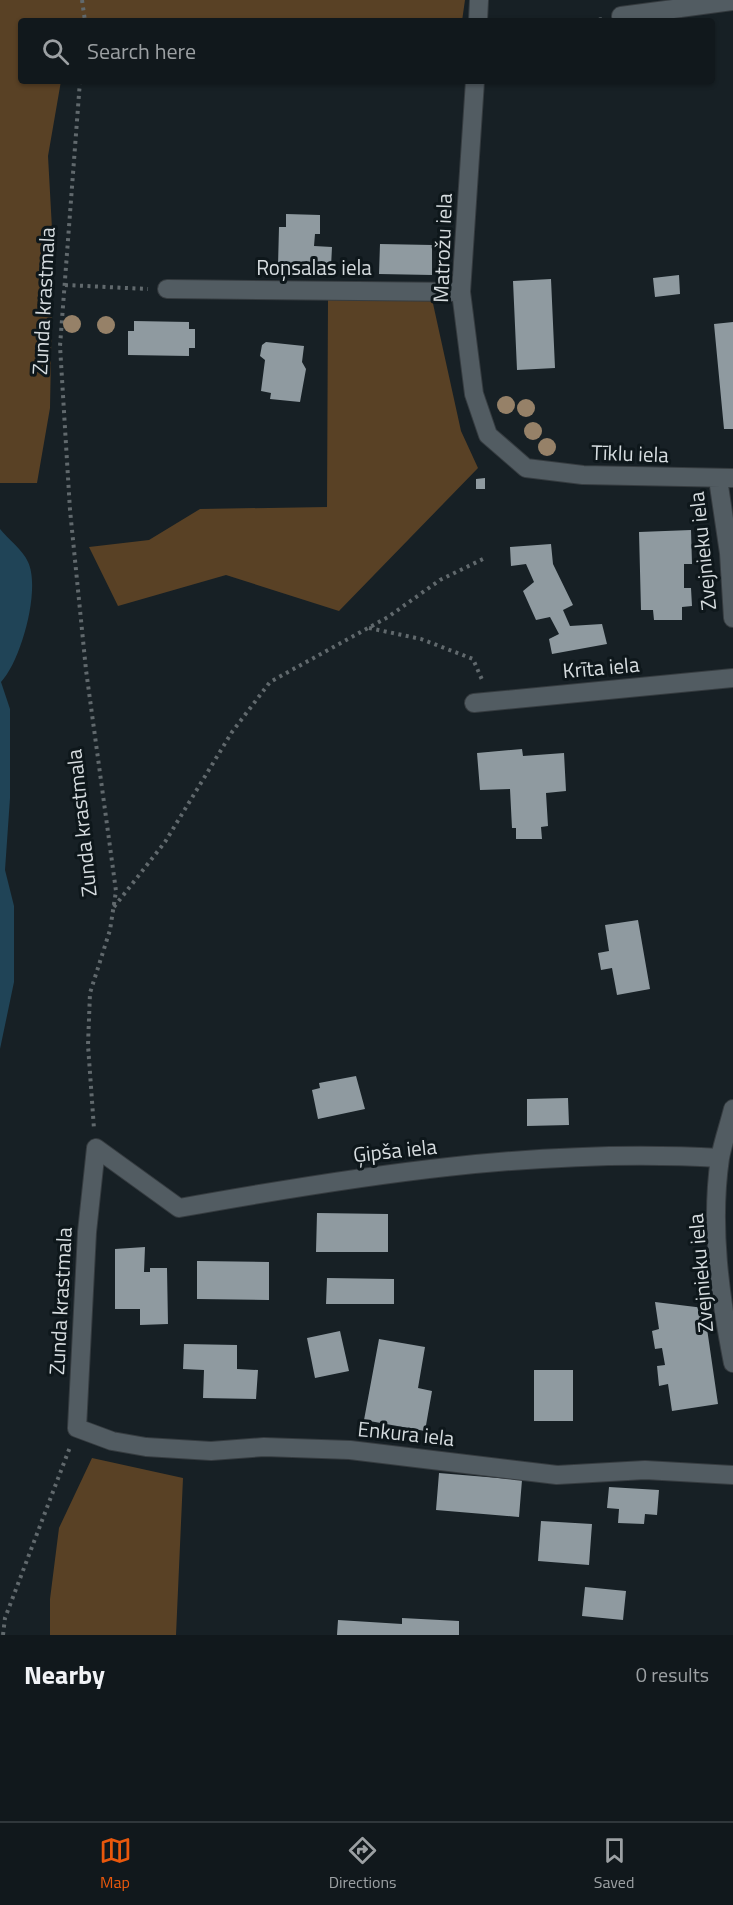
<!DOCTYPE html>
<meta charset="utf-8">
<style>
body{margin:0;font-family:"Titillium Web",sans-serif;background:#1e2529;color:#f1f3f6}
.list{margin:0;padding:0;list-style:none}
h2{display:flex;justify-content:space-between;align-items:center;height:78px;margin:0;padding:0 24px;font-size:26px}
h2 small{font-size:20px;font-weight:400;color:#9ca0a3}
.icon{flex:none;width:33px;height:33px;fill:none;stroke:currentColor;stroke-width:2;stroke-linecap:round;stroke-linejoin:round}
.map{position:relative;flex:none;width:733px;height:1635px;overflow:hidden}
.search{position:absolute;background:#11181c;box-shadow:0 2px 4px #0004;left:18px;right:18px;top:18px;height:66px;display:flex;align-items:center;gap:15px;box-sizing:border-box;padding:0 21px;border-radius:6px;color:#9ca0a3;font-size:22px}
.sheet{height:186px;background:#11181c}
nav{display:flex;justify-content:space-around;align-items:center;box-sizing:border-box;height:84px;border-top:2px solid #30373b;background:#11181c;font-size:16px;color:#9ca0a3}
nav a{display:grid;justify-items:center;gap:3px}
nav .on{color:#ea580c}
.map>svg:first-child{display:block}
</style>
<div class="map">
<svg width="733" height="1635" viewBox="0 0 733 1635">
<rect width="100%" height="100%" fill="#172025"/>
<path fill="#594125" d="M0 0H465L462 21H21V81H61L48 156 53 247 50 408 37 483H0Z
M328 299H432L461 431 478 468 339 611 226 575 118 606 89 547 149 540 200 509 327 507Z
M92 1458 183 1478 176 1635H50V1599L59 1528Z"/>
<path fill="#204457" d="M0 529C8 539 23 550 28 562 41 589 21 661 1 682L10 709V798L5 870 14 906V982L0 1049V1069Z"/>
<path fill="#8f9aa0" d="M286 214 320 215V234H315L314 246 332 247 331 267 278 266 279 227H286Z
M380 244 432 245V275L379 274Z
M679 275 680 294 655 297 653 278Z
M551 279 555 368 517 370 513 281Z
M134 321 189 322V329H195V348H189V356L128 355V331H134Z
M733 322V429H724L714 324Z
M266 342 304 346 302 362 306 369 300 402 270 399 271 393 261 391 265 360 260 356 262 345Z
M485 478V489H476V479Z
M691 530 692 564H684V588H691L692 606 682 607V620H654L653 610H641L639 532Z
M551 544 553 564 573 605 563 610 570 626 602 624 607 644 552 654 549 639 559 634 550 617 536 620 523 591 534 582 526 564 511 566 510 547Z
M522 749 523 756 564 753 566 791 546 793 548 826 541 827 542 839H516V828H512L510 789 480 790 477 753Z
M638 920 650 989 617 995 612 968 601 970 598 953 609 951 605 925Z
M356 1076 365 1109 318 1119 312 1090 320 1088 319 1083Z
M568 1098 569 1125 527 1126V1099Z
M317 1213 388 1214V1252H316Z
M145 1247 144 1272H150V1268H167L168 1324 140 1325V1309H115V1249Z
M197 1261 269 1262V1300L197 1299Z
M327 1278 394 1279V1304H326Z
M655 1302 704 1308 718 1404 672 1411 668 1384 659 1386 657 1366 665 1365 662 1348 655 1349 652 1331 659 1329Z
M340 1331 349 1371 315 1378 307 1338Z
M379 1339 425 1347 418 1388 432 1391 425 1431 364 1420Z
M184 1344 237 1345V1369L258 1370 256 1399 203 1398 204 1370 183 1369Z
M534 1370H573V1421H534Z
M439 1473 522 1480 519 1517 436 1510Z
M609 1487 659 1490 657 1515 645 1514 644 1524 618 1523 619 1509 607 1508Z
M541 1521 592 1524 589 1565 538 1561Z
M585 1587 626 1591 623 1620 582 1616Z
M402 1618 459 1621V1635H337L338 1620 402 1624Z"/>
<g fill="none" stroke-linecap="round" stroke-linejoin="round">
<defs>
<path id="minor" d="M621 16 733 1
M478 21 479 0
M475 81 461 292 474 394 488 435 526 468 583 475 733 478
M167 289 461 292
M718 479 729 553 733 618
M474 703 733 678
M733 1109C729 1125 723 1142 720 1158 710 1226 720 1297 733 1363
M720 1158C539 1147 357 1176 179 1208L96 1148 87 1232 77 1428 112 1441 146 1447 211 1451 264 1447 350 1450 557 1475 645 1470 733 1475"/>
</defs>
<use href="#minor" stroke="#363c40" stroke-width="20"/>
<path stroke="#61696d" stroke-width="4" stroke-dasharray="3 4.5" stroke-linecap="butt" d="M82 0 85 21
M584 21 603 19
M80 81 60 346 70 510 86 670 116 891 110 930 90 993 88 1045 94 1129
M65 285 148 289
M369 628 421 639 473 659 483 682
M114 907 165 842 232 732 270 682 388 617 440 580 483 559
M3 1635 5 1618 70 1447"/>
<use href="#minor" stroke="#525c62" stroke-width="18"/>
</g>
<g fill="#968168">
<circle cx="72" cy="324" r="9"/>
<circle cx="106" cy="325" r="9"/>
<circle cx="506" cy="405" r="9"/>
<circle cx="526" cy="408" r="9"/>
<circle cx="533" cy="431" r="9"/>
<circle cx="547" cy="447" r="9"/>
</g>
<g text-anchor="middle" stroke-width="6" stroke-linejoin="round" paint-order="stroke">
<g font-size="21" fill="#d6dcdf" stroke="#0e171b">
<text transform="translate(443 248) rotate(-88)" y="7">Matrožu iela</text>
<text x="314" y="275">Roņsalas iela</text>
<text transform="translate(44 301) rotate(-87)" y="7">Zunda krastmala</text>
<text transform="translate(630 454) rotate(2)" y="7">Tīklu iela</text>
<text transform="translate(703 551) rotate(-96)" y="7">Zvejnieku iela</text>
<text transform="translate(601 668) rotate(-5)" y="7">Krīta iela</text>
<text transform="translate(82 823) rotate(-96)" y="7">Zunda krastmala</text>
<text transform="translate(395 1151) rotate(-6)" y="7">Ģipša iela</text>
<text transform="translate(701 1273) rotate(-95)" y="7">Zvejnieku iela</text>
<text transform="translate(61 1301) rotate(-87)" y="7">Zunda krastmala</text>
<text transform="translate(406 1434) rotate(6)" y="7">Enkura iela</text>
</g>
</g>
</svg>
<div class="search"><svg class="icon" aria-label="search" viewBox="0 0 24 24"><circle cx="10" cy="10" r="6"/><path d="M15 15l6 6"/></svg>Search here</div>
</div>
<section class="sheet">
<h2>Nearby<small>0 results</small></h2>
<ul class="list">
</ul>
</section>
<nav>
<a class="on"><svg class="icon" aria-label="map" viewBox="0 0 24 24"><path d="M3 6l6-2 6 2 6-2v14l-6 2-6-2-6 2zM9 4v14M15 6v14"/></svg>Map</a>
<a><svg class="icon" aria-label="directions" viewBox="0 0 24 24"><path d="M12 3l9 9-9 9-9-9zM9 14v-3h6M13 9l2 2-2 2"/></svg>Directions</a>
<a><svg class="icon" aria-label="saved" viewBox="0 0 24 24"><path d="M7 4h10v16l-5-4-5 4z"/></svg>Saved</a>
</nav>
